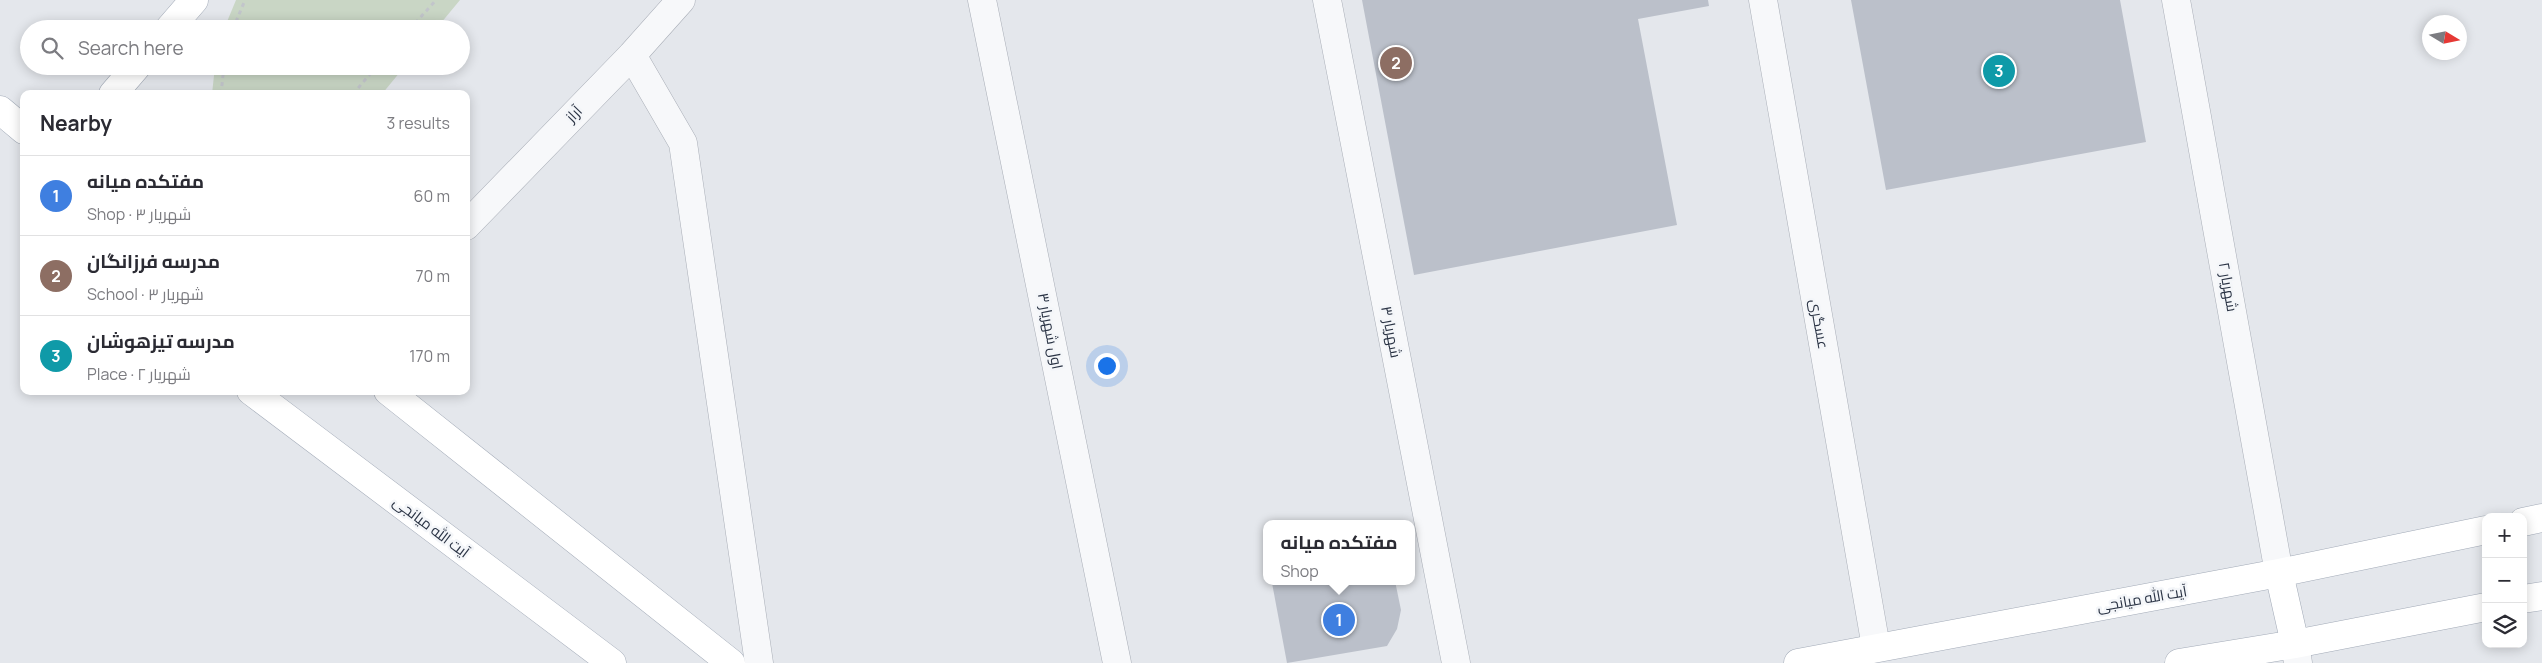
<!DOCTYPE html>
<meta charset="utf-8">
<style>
body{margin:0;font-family:Manrope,Cairo,sans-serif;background:#f7f7f7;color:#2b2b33}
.controls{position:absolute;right:15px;bottom:15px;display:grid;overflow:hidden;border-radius:10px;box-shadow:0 2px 12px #0003}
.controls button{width:45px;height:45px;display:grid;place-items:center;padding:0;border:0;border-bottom:1px solid #e1e1e2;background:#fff;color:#2b2b33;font:25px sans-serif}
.compass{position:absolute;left:2422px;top:15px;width:45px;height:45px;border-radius:50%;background:#fff;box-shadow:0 2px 12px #0003;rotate:100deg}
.you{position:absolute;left:1106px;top:365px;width:18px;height:18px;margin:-12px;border:4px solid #fff;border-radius:50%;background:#1a73e8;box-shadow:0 0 0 8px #1a73e833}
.badge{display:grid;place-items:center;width:32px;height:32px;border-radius:50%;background:#d1495b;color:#fff;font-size:16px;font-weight:700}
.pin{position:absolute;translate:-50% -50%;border:2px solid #fff;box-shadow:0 1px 5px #0006}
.popup{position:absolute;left:1263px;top:520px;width:152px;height:65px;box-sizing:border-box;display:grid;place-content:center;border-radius:10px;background:#fff;filter:drop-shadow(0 1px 4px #0005);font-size:16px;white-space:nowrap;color:#7c7c81}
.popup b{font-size:19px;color:#2b2b33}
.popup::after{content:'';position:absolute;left:50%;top:100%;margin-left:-10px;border:10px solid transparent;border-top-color:#fff}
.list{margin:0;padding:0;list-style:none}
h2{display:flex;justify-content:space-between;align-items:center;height:65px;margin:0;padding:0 20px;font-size:21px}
h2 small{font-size:16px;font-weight:400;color:#7c7c81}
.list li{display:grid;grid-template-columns:32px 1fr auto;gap:15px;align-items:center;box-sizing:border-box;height:80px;padding:0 20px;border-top:1px solid #e1e1e2}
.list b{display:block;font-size:19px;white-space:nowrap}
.list p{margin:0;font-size:16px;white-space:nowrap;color:#7c7c81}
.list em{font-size:16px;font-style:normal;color:#7c7c81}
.icon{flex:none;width:28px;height:28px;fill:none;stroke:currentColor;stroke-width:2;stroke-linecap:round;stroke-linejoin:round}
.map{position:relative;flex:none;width:2542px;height:663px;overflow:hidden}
.search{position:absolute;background:#fff;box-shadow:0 2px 12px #0003;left:20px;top:20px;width:450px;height:55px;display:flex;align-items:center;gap:12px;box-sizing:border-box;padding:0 18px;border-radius:28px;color:#7c7c81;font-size:19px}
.panel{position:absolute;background:#fff;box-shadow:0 2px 12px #0003;left:20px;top:90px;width:450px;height:305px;border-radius:10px}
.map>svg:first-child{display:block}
</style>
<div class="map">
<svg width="2542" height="663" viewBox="0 0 2542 663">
<rect width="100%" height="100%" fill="#e4e7ec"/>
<path fill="#c9d6c5" d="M236 0H460L436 29H224Z
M215 66H405L382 94H212Z"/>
<path fill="#bbc0ca" d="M1362 0H1708L1709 6 1638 19 1677 225 1414 275Z
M1851 0H2120L2146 142 1886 190Z
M1281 581H1395L1401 610 1397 629 1387 646 1287 663 1272 583Z"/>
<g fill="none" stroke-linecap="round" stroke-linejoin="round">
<defs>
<path id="minor" d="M982 0 1117 663
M1327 0 1456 663
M1763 0 1876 647
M2176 0 2279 573
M632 55 683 143 759 663
M466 226 632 55 681 0
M2295 644 2298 663"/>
<path id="major" d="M169 29 194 0
M113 94 137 66
M0 110 24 130
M251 391 612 663
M388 391 731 663
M2523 522 2542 518
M2279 573 2295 644
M2523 599 2542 596
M1798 663 2279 573 2486 530
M2179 663 2295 644 2486 607"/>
</defs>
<use href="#minor" stroke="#a9aeb7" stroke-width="29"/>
<use href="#major" stroke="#a3abb8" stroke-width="29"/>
<path stroke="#c2c5cb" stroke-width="3" stroke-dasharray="4 4" stroke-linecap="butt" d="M233 29 245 0
M410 29 436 0
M221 94 224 66
M353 94 377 66"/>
<use href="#minor" stroke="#f7f8fa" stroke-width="28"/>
<use href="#major" stroke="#fff" stroke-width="28"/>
</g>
<g text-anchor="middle" stroke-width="5" stroke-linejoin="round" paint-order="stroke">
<g font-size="15" fill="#2b3445" stroke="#f4f6f9">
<text transform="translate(574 114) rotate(-46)" y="5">آراز</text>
<text transform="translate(2228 287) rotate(80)" y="5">شهریار ۲</text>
<text transform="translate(1819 324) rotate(80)" y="5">عسگری</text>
<text transform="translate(1050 331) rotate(79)" y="5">اول شهریار ۳</text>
<text transform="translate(1391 332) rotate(79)" y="5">شهریار ۳</text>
<text transform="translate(431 527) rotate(37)" y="5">آیت الله میانجی</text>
<text transform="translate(2142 599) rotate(-10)" y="5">آیت الله میانجی</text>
</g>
</g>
</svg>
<div class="controls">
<button>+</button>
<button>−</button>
<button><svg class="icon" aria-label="layers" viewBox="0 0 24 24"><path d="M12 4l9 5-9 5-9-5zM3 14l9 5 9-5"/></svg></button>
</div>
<svg class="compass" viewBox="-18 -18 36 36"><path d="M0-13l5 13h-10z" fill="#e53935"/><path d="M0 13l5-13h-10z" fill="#7c7c81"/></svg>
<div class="you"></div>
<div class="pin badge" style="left:1339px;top:620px;background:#3f7fe0">1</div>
<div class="popup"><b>مفتکده میانه</b>Shop</div>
<div class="pin badge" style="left:1396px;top:63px;background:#8d6e63">2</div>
<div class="pin badge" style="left:1999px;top:71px;background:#0f9aa8">3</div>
<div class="search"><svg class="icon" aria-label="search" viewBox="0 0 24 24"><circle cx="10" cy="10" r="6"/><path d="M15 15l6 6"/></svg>Search here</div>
<section class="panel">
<h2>Nearby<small>3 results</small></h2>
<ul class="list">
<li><span class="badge" style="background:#3f7fe0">1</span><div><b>مفتکده میانه</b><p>Shop · شهریار ۳</p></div><em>60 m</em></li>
<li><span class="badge" style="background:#8d6e63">2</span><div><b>مدرسه فرزانگان</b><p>School · شهریار ۳</p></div><em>70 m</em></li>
<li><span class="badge" style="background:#0f9aa8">3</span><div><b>مدرسه تیزهوشان</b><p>Place · شهریار ۲</p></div><em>170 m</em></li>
</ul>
</section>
</div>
